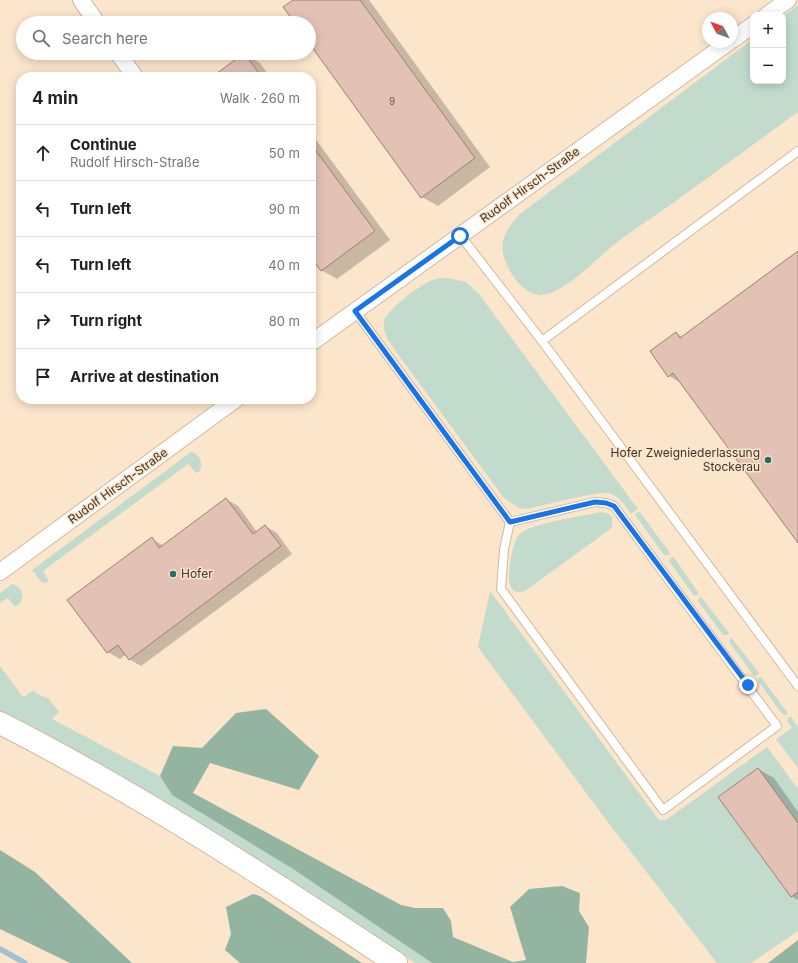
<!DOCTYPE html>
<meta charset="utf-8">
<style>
body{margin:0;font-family:Inter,sans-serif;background:#f6f6f6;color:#202124}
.controls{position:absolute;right:12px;top:12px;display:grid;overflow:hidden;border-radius:8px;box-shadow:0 2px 10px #0003}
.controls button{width:36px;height:36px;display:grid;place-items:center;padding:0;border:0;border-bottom:1px solid #e0e0e0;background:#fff;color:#202124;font:20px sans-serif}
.compass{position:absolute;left:702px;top:12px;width:36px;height:36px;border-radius:50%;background:#fff;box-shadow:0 2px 10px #0003;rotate:311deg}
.stop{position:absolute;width:12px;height:12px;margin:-9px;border:3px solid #1a73e8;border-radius:50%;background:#fff}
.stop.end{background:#1a73e8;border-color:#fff;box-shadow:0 1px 4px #0008}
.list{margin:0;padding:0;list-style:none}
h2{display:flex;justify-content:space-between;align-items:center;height:52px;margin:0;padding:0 16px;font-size:17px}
h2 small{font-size:13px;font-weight:400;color:#757577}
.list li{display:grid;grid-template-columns:26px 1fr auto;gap:12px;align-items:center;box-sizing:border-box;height:56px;padding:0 16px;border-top:1px solid #e0e0e0}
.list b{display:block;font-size:15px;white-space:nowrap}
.list p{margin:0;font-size:13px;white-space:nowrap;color:#757577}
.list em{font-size:13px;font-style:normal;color:#757577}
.icon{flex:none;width:22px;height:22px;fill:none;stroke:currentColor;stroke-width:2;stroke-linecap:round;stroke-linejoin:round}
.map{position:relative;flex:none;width:798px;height:963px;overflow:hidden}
.search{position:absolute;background:#fff;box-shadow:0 2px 10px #0003;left:16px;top:16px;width:300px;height:44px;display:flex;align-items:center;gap:10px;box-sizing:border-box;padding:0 14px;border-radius:22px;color:#757577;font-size:15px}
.panel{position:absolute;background:#fff;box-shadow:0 2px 10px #0003;left:16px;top:72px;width:300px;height:332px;border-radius:16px}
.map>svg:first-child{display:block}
</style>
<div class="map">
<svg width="798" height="963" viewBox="0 0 798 963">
<rect width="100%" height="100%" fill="#fbe5cb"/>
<path fill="#c3dbcd" d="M798 5V112C754 144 710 176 666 208 645 223 621 237 602 255 589 267 560 294 542 295 522 295 507 271 503 253 500 237 510 225 520 214L753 39V81H783V16Z
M448 278 466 282 479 294 638 509 631 514C625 505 620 497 609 493 598 491 541 506 526 509L519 508 504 498 397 353C391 344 382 334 384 322 386 310 421 284 433 280 437 278 443 278 448 278Z
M191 452C200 454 203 463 200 471L196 473 188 464 43 571 49 581 46 583 41 582 32 570Z
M601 512 607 513 612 517V526L609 530 525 591C521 592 516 593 513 590 504 583 512 543 519 535 529 523 584 516 601 512Z
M640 512 670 553 669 555H664L635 515 636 513Z
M672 557H674L699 594 694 596 669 561Z
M12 584C24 587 26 601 15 607L8 598 0 603V593Z
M490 591 659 820H666L767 747 798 789V823L758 768 718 797 791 897 798 892V931L751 963H717L607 821 478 647Z
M701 597 729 633 728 635H723L697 600Z
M731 637 759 673 758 675 754 676 729 642Z
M0 666 23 697 33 691 41 696 48 698 59 712 52 719 160 776 172 795 293 869 432 963H415C309 893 203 821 91 759 61 743 30 727 0 711Z
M761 677 787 712V715L782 714 758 681 759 678Z
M789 717H791L798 727V768L776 739 792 728 787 721Z"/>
<path fill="#94b4a2" d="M266 709 319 756 299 790 210 763 193 793 401 905 415 908H443L451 921 453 937 513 962 526 960 510 907 529 889 562 886 580 893 579 911 589 927 586 963H432L293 869 172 795 160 776 173 746 202 748 236 713Z
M0 850 35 872 132 963H70L0 929Z
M253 894 260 896 362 963H240L225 950 231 934 226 907Z
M798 940V963H768Z"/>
<path fill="#0003" d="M294 0H369L490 167 438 206 422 197 309 41V23H296Z
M245 54 260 63 270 77H214Z
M311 133 390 240 337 279 321 270 311 256Z
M798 252V541L681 383 669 376 676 333 682 337Z
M226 499 238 506 257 532 265 526 277 533 292 554 141 666 129 659 126 654 120 659 108 652 152 539 164 546Z
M758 769 774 778 798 812V900L791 896Z"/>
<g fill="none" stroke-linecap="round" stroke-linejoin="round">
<path stroke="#a0c0d3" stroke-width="5.5" d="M0 949 25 963"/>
</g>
<path fill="#e3c1b5" stroke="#9e7f74" d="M293 0H360L475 158 421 198 309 43V23H295L283 7Z
M244 53 262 77H212Z
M311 144 375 231 321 271 311 258Z
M798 251V543L673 373 668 377 650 351 676 332 680 338Z
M226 498 253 534 265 525 281 546 129 660 118 645 107 653 67 600 152 537 159 548Z
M758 768 798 823V892L791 897 718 797Z"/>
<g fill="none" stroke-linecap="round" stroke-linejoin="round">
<defs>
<path id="service" d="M460 235 542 341 798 686
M355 311 510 522 504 549 501 589 663 810 777 726 614 506 606 503 595 502 510 522
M542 341 798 151"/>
<path id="minor" d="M81 0 97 23
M767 15 788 0
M732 40 753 25
M118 53 135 77
M311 343 729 42
M0 572 236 399"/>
<path id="secondary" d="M0 723C138 793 267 878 396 963"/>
</defs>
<use href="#service" stroke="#cfbaa0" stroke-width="10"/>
<use href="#minor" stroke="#cfbaa0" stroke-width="18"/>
<use href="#secondary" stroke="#cfbaa0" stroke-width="24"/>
<use href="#service" stroke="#fff" stroke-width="8"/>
<use href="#minor" stroke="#fff" stroke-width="16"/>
<use href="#secondary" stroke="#fff" stroke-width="22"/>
</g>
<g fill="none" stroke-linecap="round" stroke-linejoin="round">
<path stroke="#1a73e8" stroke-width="5" d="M460 236 355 311 510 522 595 502 606 503 614 506 748 685"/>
</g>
<g fill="#246e67" stroke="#fbe5cb" stroke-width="1.5">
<circle cx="768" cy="460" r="4"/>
<circle cx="173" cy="574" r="4"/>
</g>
<g text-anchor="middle" stroke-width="3" stroke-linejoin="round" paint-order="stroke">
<g font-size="10" fill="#66574d">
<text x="392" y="105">9</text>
</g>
<g font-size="12" fill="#3d342a" stroke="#fbe5cb">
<text transform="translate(530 185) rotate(-36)" y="4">Rudolf Hirsch-Straße</text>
<text transform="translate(118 486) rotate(-36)" y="4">Rudolf Hirsch-Straße</text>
</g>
<g font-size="12" fill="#3d342a" stroke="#fbe5cb" text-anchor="end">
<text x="760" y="457">Hofer Zweigniederlassung<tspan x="760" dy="14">Stockerau</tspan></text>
<text x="181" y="578" text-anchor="start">Hofer</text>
</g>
</g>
</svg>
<div class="controls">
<button>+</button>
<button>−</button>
</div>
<svg class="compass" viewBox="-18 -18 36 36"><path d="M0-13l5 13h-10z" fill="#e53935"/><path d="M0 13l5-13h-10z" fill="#757577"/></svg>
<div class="stop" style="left:460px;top:236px"></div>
<div class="stop end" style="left:748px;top:685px"></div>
<div class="search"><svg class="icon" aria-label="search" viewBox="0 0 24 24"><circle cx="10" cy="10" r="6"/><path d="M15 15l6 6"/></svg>Search here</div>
<section class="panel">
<h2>4 min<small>Walk · 260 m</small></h2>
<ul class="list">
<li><svg class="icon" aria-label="ahead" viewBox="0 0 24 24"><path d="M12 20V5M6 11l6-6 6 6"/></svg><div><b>Continue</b><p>Rudolf Hirsch-Straße</p></div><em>50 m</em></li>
<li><svg class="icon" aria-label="left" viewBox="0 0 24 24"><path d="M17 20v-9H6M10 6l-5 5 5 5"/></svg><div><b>Turn left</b></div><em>90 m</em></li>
<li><svg class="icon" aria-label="left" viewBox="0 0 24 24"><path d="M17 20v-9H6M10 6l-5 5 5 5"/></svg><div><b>Turn left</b></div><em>40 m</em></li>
<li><svg class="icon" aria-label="right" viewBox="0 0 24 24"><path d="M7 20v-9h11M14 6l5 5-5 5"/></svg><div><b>Turn right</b></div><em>80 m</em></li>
<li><svg class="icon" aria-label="arrive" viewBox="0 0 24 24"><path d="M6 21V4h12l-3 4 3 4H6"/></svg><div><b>Arrive at destination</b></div></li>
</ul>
</section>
</div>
